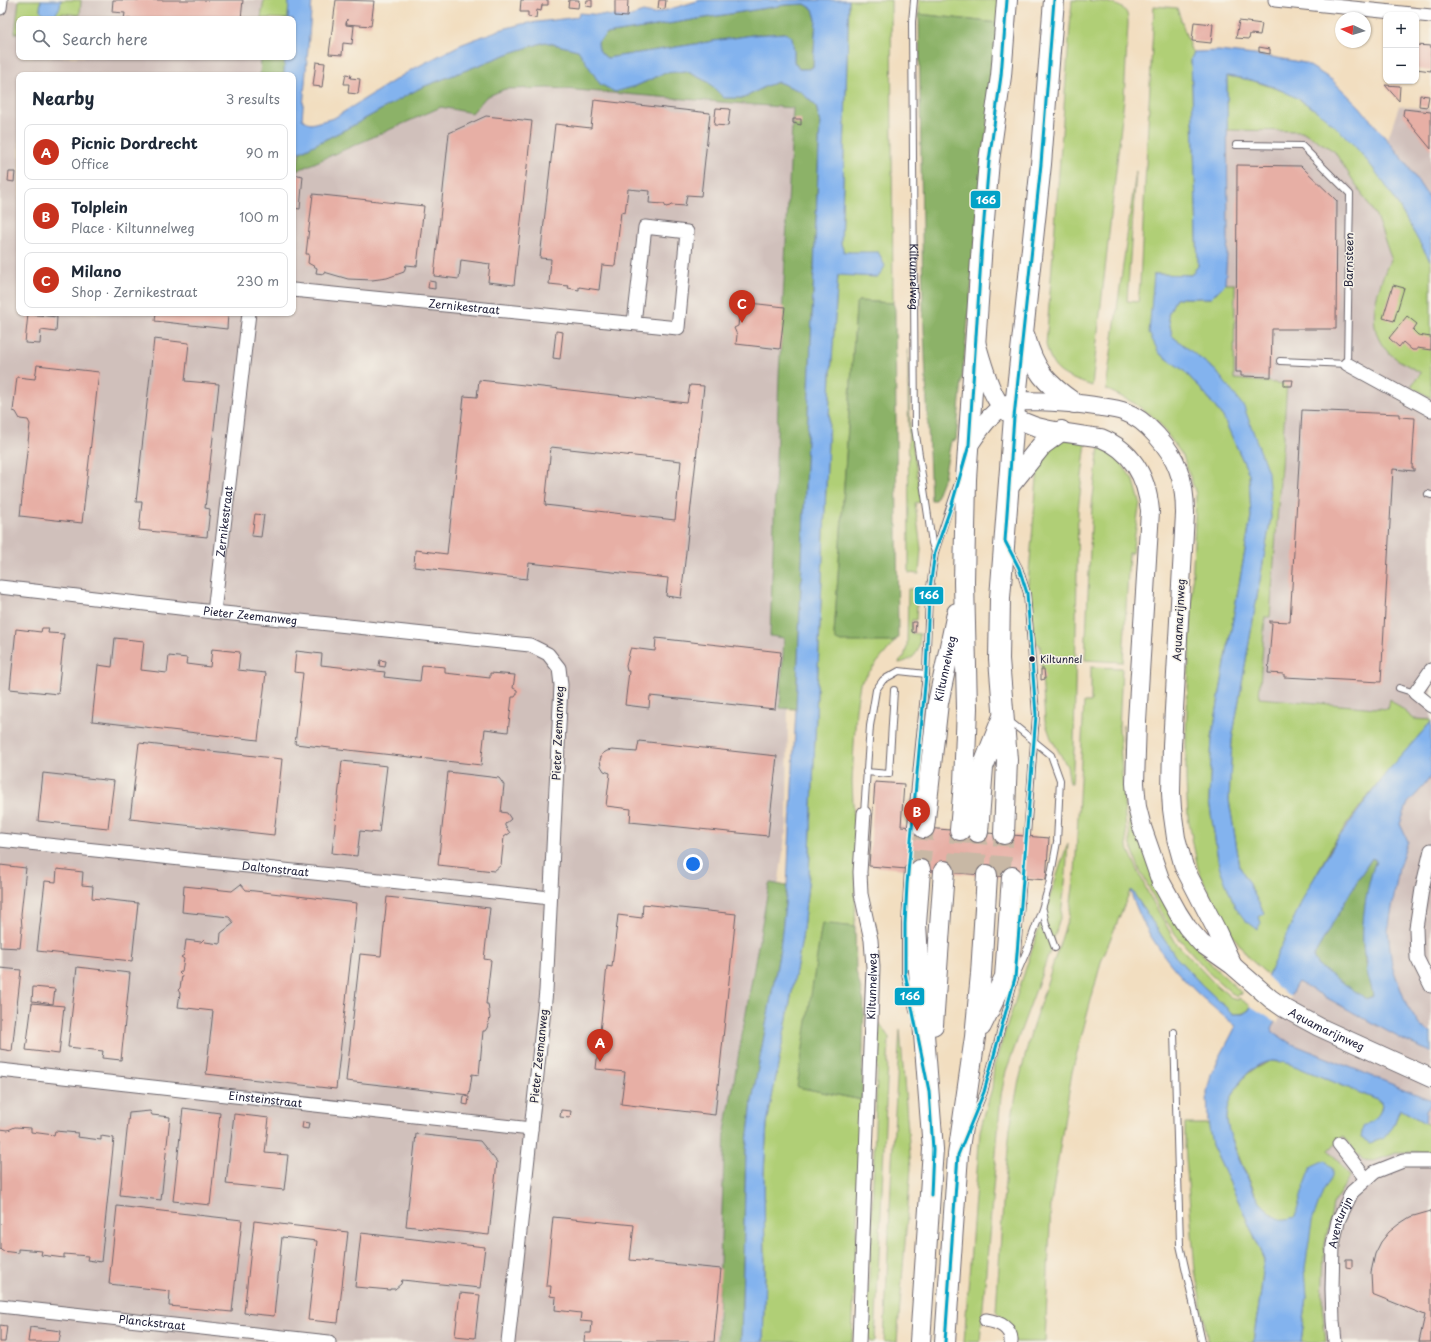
<!DOCTYPE html>
<meta charset="utf-8">
<style>
body{margin:0;font-family:"Playpen Sans",sans-serif;background:#f2f2f3;color:#1f2937}
.controls{position:absolute;right:12px;top:12px;display:grid;overflow:hidden;border-radius:8px;box-shadow:0 1px 3px #0004}
.controls button{width:36px;height:36px;display:grid;place-items:center;padding:0;border:0;border-bottom:1px solid #e0e1e3;background:#fff;color:#1f2937;font:20px sans-serif}
.compass{position:absolute;left:1335px;top:12px;width:36px;height:36px;border-radius:50%;background:#fff;box-shadow:0 1px 3px #0004;rotate:274deg}
.you{position:absolute;left:693px;top:864px;width:14px;height:14px;margin:-10px;border:3px solid #fff;border-radius:50%;background:#1a73e8;box-shadow:0 0 0 6px #1a73e833}
.badge{display:grid;place-items:center;width:26px;height:26px;border-radius:50%;background:#c8321e;color:#fff;font-size:13px;font-weight:700}
.pin{position:absolute;translate:-50% -33px;filter:drop-shadow(0 1px 2px #0008)}
.pin::after{content:'';position:absolute;top:21px;width:14px;height:12px;background:inherit;clip-path:polygon(0 0,100% 0,50% 100%)}
.list{margin:0;padding:0;list-style:none}
h2{display:flex;justify-content:space-between;align-items:center;height:52px;margin:0;padding:0 16px;font-size:17px}
h2 small{font-size:13px;font-weight:400;color:#747a83}
.list li{display:grid;grid-template-columns:26px 1fr auto;gap:12px;align-items:center;box-sizing:border-box;height:56px;margin:0 8px 8px;padding:0 8px;border:1px solid #e0e1e3;border-radius:8px}
.list b{display:block;font-size:15px;white-space:nowrap}
.list p{margin:0;font-size:13px;white-space:nowrap;color:#747a83}
.list em{font-size:13px;font-style:normal;color:#747a83}
.icon{flex:none;width:22px;height:22px;fill:none;stroke:currentColor;stroke-width:2;stroke-linecap:round;stroke-linejoin:round}
.map{position:relative;flex:none;width:1431px;height:1342px;overflow:hidden}
.search{position:absolute;background:#fff;box-shadow:0 1px 3px #0004;left:16px;top:16px;width:280px;height:44px;display:flex;align-items:center;gap:10px;box-sizing:border-box;padding:0 14px;border-radius:8px;color:#747a83;font-size:15px}
.panel{position:absolute;background:#fff;box-shadow:0 1px 3px #0004;left:16px;top:72px;width:280px;height:244px;border-radius:8px}
.map>svg:first-child{display:block}
</style>
<div class="map">
<svg width="1431" height="1342" viewBox="0 0 1431 1342">
<rect width="100%" height="100%" fill="#f7f3e8"/>
<filter id="ink" filterUnits="userSpaceOnUse"><feTurbulence type="fractalNoise" baseFrequency=".025" numOctaves="2"/><feDisplacementMap in="SourceGraphic" scale="8" xChannelSelector="R" yChannelSelector="G"/><feConvolveMatrix kernelMatrix="1 2 1 2 8 2 1 2 1" color-interpolation-filters="sRGB"/></filter>
<filter id="wash" filterUnits="userSpaceOnUse"><feTurbulence type="fractalNoise" baseFrequency=".012" numOctaves="4" result="noise"/><feDisplacementMap in="SourceGraphic" scale="16" xChannelSelector="R" yChannelSelector="G"/><feGaussianBlur stdDeviation="0.9" result="paint"/><feColorMatrix in="noise" values="0 0 0 0 0 0 0 0 0 0 0 0 0 0 0 0 0 1.4 0 .05"/><feComposite in="paint" operator="in"/></filter>
<g filter="url(#wash)">
<rect width="100%" height="100%" fill="#f2dec0"/>
<path fill="#d0c0bb" fill-rule="evenodd" d="M0 0H308L296 133 333 125 450 62 793 108 787 824 742 1141 735 1342H0ZM19 19H293V57H19ZM19 75H293V313H19Z
M1222 68 1384 150 1399 106 1431 109V732L1389 700 1388 709 1259 698 1270 529 1220 378Z
M1431 749V1342H1276L1217 1105Z"/>
<path fill="#b0cf76" stroke="#697858" d="M19 0H41L40 10 45 15 60 7 61 0H81L80 15 61 13 60 19H19V33H15Z
M264 0H289L288 19 261 18Z
M849 0H891L893 303 858 301 856 308 834 635 894 642 897 639 860 683 856 709 852 781 856 867 855 927 822 924 798 1087 862 1100 852 1342H763L765 1275 764 1173 767 1124 802 939 809 875 831 373 838 274 877 277 881 260 880 255 844 252 841 244Z
M919 0H1000L998 23 919 14Z
M1072 0C1087 0 1122 0 1127 14 1128 17 1128 21 1128 24L1124 99 1092 386C1079 381 1061 377 1053 364 1050 359 1048 351 1046 345Z
M1154 6 1177 8 1191 50 1194 52 1191 59 1198 266 1191 275 1154 274 1159 353 1183 370 1199 387 1223 417 1249 474 1251 517 1212 737 1209 800 1219 866 1259 917 1264 913 1240 867 1229 800 1232 740 1271 517 1227 386 1216 371 1172 336 1168 315 1176 298H1211L1225 284H1235L1234 379 1287 384 1270 617H1265L1259 698 1388 709 1390 699 1414 719 1431 720V722C1398 760 1364 798 1336 840 1309 883 1289 930 1268 975L1251 960 1222 921 1198 869 1188 817 1186 781V734L1196 494 1183 456 1157 420 1134 403 1106 389 1136 171 1127 301 1138 302 1140 283Z
M1227 76 1251 80 1291 94 1321 113 1355 144 1388 188 1431 262V398L1411 386 1421 373C1411 367 1398 361 1389 353 1362 328 1378 286 1391 258L1376 216 1334 151 1302 131 1227 130Z
M908 349 910 427 921 502 915 503 921 549 919 574 909 573Z
M1065 439 1086 442 1078 511 1074 749 1072 783H1070L1067 766 1051 738 1045 721 1040 645 1035 642 1028 584 1038 467 1045 451Z
M1099 447 1118 459 1134 481 1140 502 1132 553H1129L1123 662 1085 660 1092 505Z
M908 589H918L916 620H912L911 633 920 634C919 651 917 659 899 663V662L904 657 907 647Z
M1091 667 1122 668 1119 728 1127 846 1148 893 1176 943 1214 983 1233 999 1238 1000 1239 998 1251 1006C1247 1014 1240 1014 1233 1014L1202 985 1175 956 1132 891H1130L1101 962 1072 1072 1051 1203 1045 1342H1015L1003 1319 996 1311 1003 1204 1010 1128 1018 1085 1031 1032 1069 915 1075 874 1084 702H1091Z
M1123 725 1130 799 1185 933 1213 966 1242 993 1241 995 1239 993 1237 997 1235 996 1210 974 1176 935 1164 918 1139 868 1130 843Z
M1068 843 1066 875 1061 915 1050 951 1006 1071 1001 1095 980 1342H964L980 1131 992 1088 994 1066 1037 934Z
M879 1022 889 1038 875 1342H870V1340L866 1336 871 1233Z
M900 1029 911 1168 897 1342H884L892 1162Z
M1270 1061 1288 1063 1382 1102C1382 1116 1374 1119 1363 1128L1393 1127 1400 1109 1425 1123 1431 1125V1152H1400L1374 1161 1363 1160 1343 1137 1329 1150 1350 1176 1333 1205 1324 1249 1322 1304 1326 1342H1301L1307 1296 1278 1218 1260 1203 1243 1167 1229 1132 1227 1120 1228 1106 1235 1090 1246 1075 1256 1068Z
M1185 1124H1209L1212 1145 1243 1211 1264 1260 1261 1291 1253 1342H1208L1195 1271 1185 1146Z"/>
<path fill="#8cb267" stroke="#576a51" d="M805 4 813 9 816 19 813 67 809 69H799L794 61V51L785 33 752 35 607 58C601 54 598 50 598 42L606 34 785 5Z
M919 14 998 23 956 440 951 441 944 477 935 500H931L923 306Z
M545 42 578 50 589 66 636 86 665 73 686 71 708 82 724 98H744L766 86 778 82 800 91 816 106 820 123 796 709 780 708 784 638 770 636 779 376 793 108 552 88 505 89 486 97 472 113 441 107 296 171 300 152 352 126 420 88 510 53Z
M261 57H285L284 75H260Z
M858 301 893 303 895 309 898 638 892 642H841L836 640 834 635 856 308V303Z
M1372 858 1376 860C1367 887 1360 925 1364 954 1366 968 1372 982 1373 996L1367 1000 1318 966 1313 957 1360 876Z
M771 883 787 886 780 949 752 1101 746 1151 741 1342H717L725 1131 769 884Z
M822 923 855 927 856 971 864 1002 862 1100 797 1087Z"/>
<path fill="#83b3ee" stroke="#526a94" fill-rule="evenodd" d="M41 0H61L60 7 55 15H45L40 10Z
M289 0H312L302 119 311 124 334 118 411 70 460 45 499 30 522 24 578 17 579 13 628 17 643 12 653 14 701 0H849L841 244 844 252H878C881 256 882 261 885 266L880 275 877 277 838 275 831 373 809 875 802 939 767 1124 764 1173 765 1275 763 1342H741L746 1151 752 1101 780 949 787 886 796 709 820 123 816 106 800 91 778 82 766 86 744 98H724L708 82 686 71 665 73 636 86 615 92 600 84 578 50 545 42 510 53 420 88 352 126 300 152 293 151V75H284L285 57H293V19H288ZM805 4 813 9 816 19 813 67 809 69H799L794 62V51L792 37 785 33 752 35 607 58C601 54 598 50 598 42L606 34 785 5Z
M1219 51 1272 57 1305 63 1332 80 1359 106 1403 159 1431 201V262C1416 238 1404 213 1388 189 1383 181 1377 174 1372 167 1334 118 1291 83 1227 76L1228 240 1225 284 1211 298H1176L1168 315 1172 336 1216 371 1244 407 1268 472 1271 517 1232 740 1229 800 1240 867 1264 913 1259 917 1261 923 1257 929 1245 920 1235 907 1219 866 1209 800 1212 737 1251 517 1249 474 1223 417 1199 387 1183 370 1159 353 1149 333 1154 274 1191 275 1198 266 1191 59 1194 52Z
M1431 722V776L1424 786 1408 803 1400 824 1408 841 1399 867 1388 931 1392 966 1407 1006 1420 1026 1431 1033V1052L1405 1041 1298 982 1297 983 1272 1029 1273 1032 1290 1043 1431 1100V1104L1426 1111 1425 1123 1400 1109 1393 1127 1384 1138 1370 1143 1361 1138 1363 1127C1374 1119 1382 1116 1382 1102 1360 1093 1339 1084 1317 1075 1303 1070 1289 1062 1274 1061 1248 1061 1226 1097 1227 1120 1228 1138 1250 1186 1260 1202 1262 1205 1274 1216 1278 1218 1283 1221 1290 1218 1295 1217L1303 1190 1312 1166 1325 1160 1332 1169V1176L1323 1191 1312 1222 1305 1268 1307 1296 1301 1342H1253L1261 1291 1264 1260 1243 1211 1212 1145 1208 1121 1207 1092 1211 1074 1236 1026C1199 997 1165 965 1143 922 1138 912 1134 901 1130 891H1132L1175 956 1202 985 1233 1014H1243L1249 1010 1268 975 1307 890 1337 840 1386 773ZM1372 858 1376 860C1366 888 1360 924 1364 954 1365 957 1367 960 1367 963 1367 966 1366 969 1367 972 1369 981 1372 987 1373 996L1368 1000 1318 966 1313 957 1360 876Z"/>
<path fill="#f2dec0" d="M1266 975 1279 988 1291 997 1277 1023 1249 1005 1251 1001H1253Z"/>
<g id="blocks">
<path fill="#e7afa5" fill-rule="evenodd" d="M113 0H243L241 19H124L125 13 112 12Z
M336 0 374 1 371 26 346 24 347 19 346 25 354 26 352 44 343 43 342 55 329 54Z
M521 0H548V5H542L541 11 537 10 536 18 528 17V12H520Z
M569 0H579L578 8 568 7Z
M587 0H592V7L586 6Z
M615 0H628L627 17 615 16Z
M659 0H666L665 9 658 8Z
M1239 21 1262 24 1260 35 1250 34 1249 39 1236 38Z
M1194 22 1213 24 1211 43 1192 41Z
M1416 45 1431 46V71L1416 69Z
M1259 47 1270 49V54L1259 52Z
M316 62 325 63 322 87 313 86Z
M346 74 351 75 350 78 360 79 358 94 348 93 349 84H344Z
M1385 85 1400 86 1399 101Z
M1420 95 1429 96 1427 107 1419 106Z
M594 100 710 113 701 196 687 195 685 206 671 205 670 206 666 207 664 204 649 203 650 191 628 189 625 213 621 212 615 266 602 265 599 290 579 287V290L568 288 569 286 549 284 551 259 540 258 555 124 591 128Z
M716 108 730 109 728 126 714 125Z
M1404 109 1431 112V149L1403 115Z
M486 116 532 121 514 285 488 282 490 264 461 260 459 279 434 276 449 133Z
M793 119H801V125L793 123Z
M1237 165 1301 166 1337 201 1336 329H1272L1271 377 1241 376V372H1236Z
M9 172H15L14 182 8 181Z
M293 174 303 176 300 209 293 208Z
M313 194 424 206 417 266 406 265 404 272 387 278 372 280 348 279 324 272V274L316 273 317 268 308 263 309 254H306Z
M429 281 435 282V289L428 288Z
M1393 285 1404 288 1394 321 1383 318Z
M741 302 785 307 780 349 736 344 737 335 734 328 738 326Z
M156 313H228L227 329 155 321Z
M28 314 57 317 56 332 41 330 40 344 25 343Z
M1407 316 1417 324 1413 330 1418 335 1431 337V350L1417 348V350H1412L1403 342 1399 347 1389 338Z
M556 331 563 332 560 359 553 358Z
M154 339 189 343 185 381 219 384 205 508 210 509 207 537 139 530 142 502H136Z
M37 365 99 372 82 523 20 516 30 424 28 420 20 419 16 412 13 411 17 377 35 379Z
M479 380 687 403 690 385 704 386 681 598 666 596 668 578 529 563 527 579 414 567 415 550 447 554 464 396 477 397ZM551 447 681 461 675 520 545 505Z
M1284 380H1293L1292 386H1284Z
M1302 410 1399 414V417L1415 418 1412 468H1414V471L1393 469 1381 682 1284 677V674L1268 673 1272 623H1269V621L1290 622Z
M255 514 264 515 261 537 252 536Z
M912 622H916L915 633 912 632Z
M42 628H49L48 633 64 634 58 694 10 689 16 629 41 632Z
M115 638 144 641 141 670 167 673 169 656 187 658 186 664 210 667 212 649 240 652 238 670 266 673 258 740 92 721 98 665 112 667Z
M656 638 781 652 775 709 650 696 649 708 625 705 629 671H627L626 666 630 650 631 648 655 651Z
M296 651 322 654 321 665 385 672 384 677 420 681 422 665 445 667V673L490 678V673L515 675 513 688 517 690V694L515 697H512L508 732 485 729 481 765 295 744 303 673 294 672Z
M380 660 386 661 385 667 379 666Z
M1041 669H1044L1045 679 1041 680Z
M639 741 777 756 768 836 630 822 631 809 606 806 610 773 604 771 601 766 600 760 602 754 607 751 612 750 637 752Z
M139 743 282 759 274 835 130 819Z
M342 761 387 766 379 833 360 831 357 856 332 853Z
M448 772 499 778 504 785 501 812 507 813 511 819 505 824V826L510 833 504 837 501 865 494 871 438 865Z
M43 773 114 781 108 828 38 821Z
M875 782 904 784 901 826 1049 838 1046 880 869 866Z
M0 865 26 868 21 914 22 928 20 948 0 947Z
M57 869 83 872 82 885 93 886 92 898 138 903 132 961 37 951 45 881 56 882Z
M241 884 246 890 357 903 336 1089 206 1074 213 1011 178 1007 180 993 178 990 180 988 182 976 179 973 182 971 184 959 181 957 184 955 186 940 201 942 204 939 205 942 220 944 221 933 234 923 229 917 182 912 184 886 232 891Z
M387 897 490 908 484 959 491 960 486 1004H488L490 1018 487 1028 485 1031H483L479 1075 472 1074 469 1095 346 1081 360 954 381 956Z
M643 904 736 914 715 1115 621 1104 625 1072 596 1069 607 966 612 967 618 915 642 918Z
M77 967 130 973 121 1060 102 1058 103 1051 68 1047Z
M0 968 21 970 12 1051 0 1049Z
M33 987 55 989 53 1004 32 1001Z
M32 1003 64 1006 59 1054 26 1050Z
M464 1096 469 1097 468 1105 463 1104Z
M183 1108 220 1113 210 1205 173 1201Z
M561 1110 571 1111 570 1118 560 1117Z
M150 1111 152 1115 170 1117 161 1200 120 1195 129 1113Z
M234 1114 269 1118 265 1153 288 1155 284 1190 226 1184Z
M303 1122 309 1123 308 1129 302 1128Z
M15 1127 31 1128V1132L54 1135 55 1131 78 1133 77 1137 101 1140V1136L114 1138 101 1262 87 1260 88 1256 64 1254V1258L41 1255 42 1251 18 1249V1253L2 1251 0 1249V1129L8 1130Z
M416 1134 480 1141 497 1162 489 1235 406 1226Z
M117 1206 242 1220 232 1312 169 1306 170 1291 109 1284Z
M1431 1211V1342H1419L1425 1315 1372 1294 1371 1272 1375 1254 1381 1242 1389 1232 1399 1224 1410 1217Z
M553 1217 634 1225 630 1260 721 1269 714 1342H584L585 1333H591L592 1322 580 1321 581 1313 555 1310 556 1297 550 1296 551 1286H546Z
M254 1221 348 1232 338 1323 308 1320 317 1241 282 1237 274 1316 244 1313Z
M361 1233 485 1247 480 1288 402 1280 401 1284 395 1289H390V1290L355 1287Z
M1346 1259H1352V1268L1346 1267Z
M460 1293 480 1295 475 1338 455 1336Z
M0 1325 7 1326 5 1342H0Z
M30 1327 61 1331 59 1342H28Z"/>
</g>
</g>
<g filter="url(#ink)">
<use href="#blocks" fill-opacity="0" stroke="#6b646a" stroke-width="1"/>
<g fill="none" stroke-linecap="round" stroke-linejoin="round">
<path stroke="#c8b8a5" stroke-width="20" stroke-dasharray="20 10" stroke-linecap="butt" d="M920 870 924 828
M957 873 960 830
M975 874 978 832
M1000 876 1004 834"/>
<defs>
<g id="lane">
<path id="s1" d="M914 0 912 22 915 428 932 543 935 552"/>
<path d="M1236 145 1302 146 1350 194 1347 364 1280 361"/>
<path d="M1428 494 1431 495"/>
<path d="M1010 551 1019 568 1027 593 1036 715 1027 835"/>
<path d="M1399 688 1415 693"/>
<path d="M1008 720 1051 755 1060 780 1057 842 1049 885 1042 909 1027 950 1015 978"/>
<path d="M866 772 889 774 894 690"/>
<path d="M864 813 870 726 876 690 883 680 899 671 926 674"/>
<path d="M911 826 926 674 929 595 935 552 958 483"/>
<path d="M908 869 905 924V973L913 1011"/>
<path d="M1043 910 1046 924 1055 948"/>
<path d="M1174 1032 1180 1245 1202 1342"/>
<path d="M971 1124 984 1092 1015 978 1023 877"/>
</g>
<g id="street">
<path d="M1275 0 1431 16"/>
<path d="M0 8 1 0"/>
<path id="s2" d="M293 290 678 328 687 232 645 227 634 323"/>
<path d="M1347 364 1431 410"/>
<path id="s3" d="M0 587 214 612 530 645 548 654 559 668 561 685 546 991 508 1342"/>
<path id="s4" d="M214 612 249 313"/>
<path d="M1431 670 1415 693 1431 706"/>
<path id="s5" d="M0 840 550 898"/>
<path d="M1431 850 1422 889 1416 928 1417 958 1431 986"/>
<path id="s6" d="M0 1070 531 1129"/>
<path d="M1339 1144 1366 1179"/>
<path id="s7" d="M0 1306 329 1342"/>
<path d="M986 1320C999 1322 1012 1328 1011 1342"/>
<path id="s8" d="M859 1342 873 967 871 940 861 894 860 872 864 813"/>
<path id="s9" d="M1335 1342 1333 1321 1332 1289 1333 1245 1338 1221 1352 1192 1375 1172 1403 1161H1431"/>
</g>
<g id="secondary">
<path id="s10" d="M976 342C981 359 988 386 997 400 1017 432 1067 432 1101 438 1133 451 1147 477 1150 511L1137 721 1135 783 1137 807 1142 827 1161 882 1178 913 1187 927 1201 943 1232 965 1271 999 1284 1008 1319 1027 1431 1078"/>
<path d="M969 445C981 427 994 407 1016 401 1045 401 1073 402 1101 407 1109 408 1118 409 1125 412 1146 419 1171 449 1178 469 1184 484 1185 499 1185 514L1172 745 1171 793 1172 809 1176 838 1184 867 1216 929 1232 964"/>
</g>
<g id="primary">
<path d="M1025 337C1034 370 1046 384 1074 403"/>
<path d="M1009 486 1042 445 1061 431"/>
<path id="s11" d="M924 828 938 703 957 613"/>
<path d="M960 830 964 783 967 708 964 582 966 479 982 243 989 161 1001 76 1007 0"/>
<path d="M978 832 983 767 1002 719"/>
<path d="M1004 834 1007 760 999 659 1000 598 1014 417 1041 164 1054 0"/>
<path d="M920 870 916 924 918 958 933 1149 920 1342"/>
<path d="M933 1025 944 871"/>
<path d="M981 1026 1005 977 1012 877"/>
<path d="M945 1342 958 1155 975 1037 981 974 987 875"/>
</g>
</defs>
<use href="#lane" stroke="#6b646a" stroke-width="8"/>
<use href="#street" stroke="#6b646a" stroke-width="15"/>
<use href="#secondary" stroke="#6b646a" stroke-width="20"/>
<use href="#primary" stroke="#6b646a" stroke-width="22"/>
<use href="#lane" stroke="#fff" stroke-width="6"/>
<use href="#street" stroke="#fff" stroke-width="13"/>
<use href="#secondary" stroke="#fff" stroke-width="18"/>
<use href="#primary" stroke="#fff" stroke-width="20"/>
<defs>
<path id="bus-1" d="M931 1195 933 1149 929 1091 905 973V924L907 884 926 674 929 595 935 552 952 504 969 445 982 243 989 161 1001 76 1007 0
M945 1342 958 1155 984 1092 1015 978 1022 892 1036 715 1027 593 1019 568 1005 541 1014 417 1041 164 1054 0"/>
</defs>
<use href="#bus-1" stroke="#f7f3e8" stroke-width="6"/>
<use href="#bus-1" stroke="#02a2c7" stroke-width="3"/>
</g>
</g>
<circle fill="#22223b" stroke="#f7f3e8" stroke-width="1.5" cx="1032" cy="659" r="3.5"/>
<g text-anchor="middle" stroke-width="3" stroke-linejoin="round" paint-order="stroke">
<g font-size="10" fill="#22223b" stroke="#f7f3e8" text-anchor="start">
<text x="1040" y="663">Kiltunnel</text>
</g>
<g font-size="11" fill="#22223b" stroke="#f7f3e8">
<text transform="translate(1349 260) rotate(-89)" y="4">Barnsteen</text>
<text dy="4" stroke="none"><textPath href="#s1" startOffset="277">Kiltunnelweg</textPath></text>
<text dy="4" stroke="none"><textPath href="#s2" startOffset="172">Zernikestraat</textPath></text>
<text dy="4" stroke="none"><textPath href="#s4" startOffset="91">Zernikestraat</textPath></text>
<text dy="4" stroke="none"><textPath href="#s3" startOffset="252">Pieter Zeemanweg</textPath></text>
<text transform="translate(1179 620) rotate(-87)" y="4">Aquamarijnweg</text>
<text dy="4" stroke="none"><textPath href="#s11" startOffset="161">Kiltunnelweg</textPath></text>
<text transform="translate(558 733) rotate(-88)" y="4">Pieter Zeemanweg</text>
<text dy="4" stroke="none"><textPath href="#s5" startOffset="277">Daltonstraat</textPath></text>
<text dy="4" stroke="none"><textPath href="#s8" startOffset="356">Kiltunnelweg</textPath></text>
<text dy="4" stroke="none"><textPath href="#s10" startOffset="871">Aquamarijnweg</textPath></text>
<text transform="translate(539 1056) rotate(-84)" y="4">Pieter Zeemanweg</text>
<text dy="4" stroke="none"><textPath href="#s6" startOffset="267">Einsteinstraat</textPath></text>
<text dy="4" stroke="none"><textPath href="#s9" startOffset="121">Aventurijn</textPath></text>
<text dy="4" stroke="none"><textPath href="#s7" startOffset="153">Planckstraat</textPath></text>
</g>
</g>
<g stroke="#f7f3e8" stroke-width="1.5">
<rect x="970" y="190" width="31" height="19" rx="4" fill="#02a2c7"/>
<rect x="914" y="586" width="30" height="19" rx="4" fill="#02a2c7"/>
<rect x="894" y="987" width="31" height="19" rx="4" fill="#02a2c7"/>
</g>
<g font-size="11" text-anchor="middle" font-weight="bold" fill="#fff">
<text x="986" y="204">166</text>
<text x="929" y="599">166</text>
<text x="910" y="1000">166</text>
</g>
</svg>
<div class="controls">
<button>+</button>
<button>−</button>
</div>
<svg class="compass" viewBox="-18 -18 36 36"><path d="M0-13l5 13h-10z" fill="#e53935"/><path d="M0 13l5-13h-10z" fill="#747a83"/></svg>
<div class="you"></div>
<div class="pin badge" style="left:600px;top:1062px">A</div>
<div class="pin badge" style="left:917px;top:831px">B</div>
<div class="pin badge" style="left:742px;top:323px">C</div>
<div class="search"><svg class="icon" aria-label="search" viewBox="0 0 24 24"><circle cx="10" cy="10" r="6"/><path d="M15 15l6 6"/></svg>Search here</div>
<section class="panel">
<h2>Nearby<small>3 results</small></h2>
<ul class="list">
<li><span class="badge">A</span><div><b>Picnic Dordrecht</b><p>Office</p></div><em>90 m</em></li>
<li><span class="badge">B</span><div><b>Tolplein</b><p>Place · Kiltunnelweg</p></div><em>100 m</em></li>
<li><span class="badge">C</span><div><b>Milano</b><p>Shop · Zernikestraat</p></div><em>230 m</em></li>
</ul>
</section>
</div>
